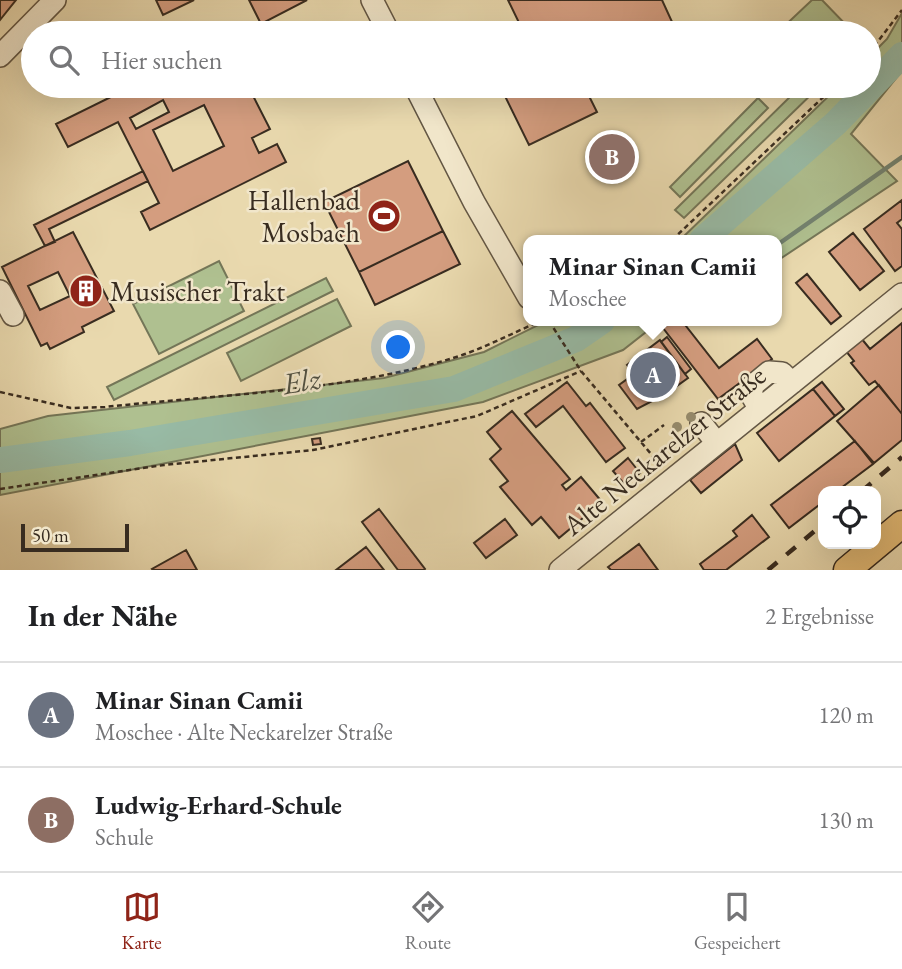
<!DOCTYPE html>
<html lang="de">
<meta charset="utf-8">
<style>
body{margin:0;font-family:"EB Garamond",serif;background:#f6f6f6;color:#202124}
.controls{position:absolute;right:21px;bottom:21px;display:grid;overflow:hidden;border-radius:14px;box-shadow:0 7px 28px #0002}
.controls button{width:63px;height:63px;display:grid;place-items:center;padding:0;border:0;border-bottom:2px solid #e0e0e0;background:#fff;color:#202124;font:35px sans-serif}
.scale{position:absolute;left:21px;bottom:18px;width:108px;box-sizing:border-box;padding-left:7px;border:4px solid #382c20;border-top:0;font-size:19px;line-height:24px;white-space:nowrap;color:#382c20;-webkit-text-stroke:5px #f1e6ca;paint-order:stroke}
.you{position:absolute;left:399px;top:348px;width:24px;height:24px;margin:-18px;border:5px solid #fff;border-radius:50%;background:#1a73e8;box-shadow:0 0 0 10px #1a73e833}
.badge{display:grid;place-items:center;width:46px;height:46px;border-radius:50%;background:#8f2418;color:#fff;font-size:23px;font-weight:700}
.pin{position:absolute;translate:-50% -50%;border:4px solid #fff;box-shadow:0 2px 7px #0006}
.popup{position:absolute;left:523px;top:235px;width:259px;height:91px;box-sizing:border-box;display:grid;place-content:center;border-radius:14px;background:#fff;filter:drop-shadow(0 2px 5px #0005);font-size:23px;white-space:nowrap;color:#757577}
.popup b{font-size:26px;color:#202124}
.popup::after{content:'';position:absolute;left:50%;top:100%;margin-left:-14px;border:14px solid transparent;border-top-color:#fff}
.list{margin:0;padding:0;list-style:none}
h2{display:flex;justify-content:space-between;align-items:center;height:91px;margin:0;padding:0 28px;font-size:30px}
h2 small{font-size:23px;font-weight:400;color:#757577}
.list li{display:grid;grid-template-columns:46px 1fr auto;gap:21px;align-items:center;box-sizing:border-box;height:105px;padding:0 28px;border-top:2px solid #e0e0e0}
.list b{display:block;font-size:26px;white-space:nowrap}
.list p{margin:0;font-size:23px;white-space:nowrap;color:#757577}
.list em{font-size:23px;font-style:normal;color:#757577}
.icon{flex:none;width:38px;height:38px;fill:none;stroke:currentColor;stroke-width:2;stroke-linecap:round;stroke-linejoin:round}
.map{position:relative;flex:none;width:902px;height:570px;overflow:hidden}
.search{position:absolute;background:#fff;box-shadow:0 7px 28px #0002;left:21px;right:21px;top:21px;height:77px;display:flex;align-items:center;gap:18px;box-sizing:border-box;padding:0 24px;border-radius:38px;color:#757577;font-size:26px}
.sheet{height:301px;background:#fff}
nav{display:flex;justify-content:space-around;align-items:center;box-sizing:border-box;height:98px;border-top:2px solid #e0e0e0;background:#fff;font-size:19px;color:#757577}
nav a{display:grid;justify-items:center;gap:4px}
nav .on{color:#8f2418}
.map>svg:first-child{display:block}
</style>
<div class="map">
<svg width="902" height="570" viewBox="0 0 902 570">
<rect width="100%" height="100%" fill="#e9d9ae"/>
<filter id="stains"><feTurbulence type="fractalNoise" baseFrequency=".00286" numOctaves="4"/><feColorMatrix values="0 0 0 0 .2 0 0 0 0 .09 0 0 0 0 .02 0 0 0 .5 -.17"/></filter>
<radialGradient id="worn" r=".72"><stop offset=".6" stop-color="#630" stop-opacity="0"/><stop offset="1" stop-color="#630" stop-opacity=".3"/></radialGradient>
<path fill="#afc090" stroke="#747658" stroke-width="2" d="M812 0H822L851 30 848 33H777Z
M902 13V71L851 134 897 181 777 261V240H680L839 86H869V57L887 39Z
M801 86H820L684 218 675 210Z
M758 98 768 108 680 197 670 187Z
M219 261 244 311 159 354 133 304Z
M326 278 333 291 114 400 107 387Z
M337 299 351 326 241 381 227 353Z
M546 321H660L623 350 483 402 0 495V429L48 416 384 378 484 352Z"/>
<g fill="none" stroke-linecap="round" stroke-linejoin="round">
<path stroke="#728270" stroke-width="4.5" d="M777 245 902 157"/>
<path stroke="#98bba6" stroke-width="26" d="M702 240 836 123 902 55
M0 460 130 443 454 389 576 339 602 321"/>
</g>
<path fill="#d49d7f" stroke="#382c20" stroke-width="2" fill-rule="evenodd" d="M0 0H16L0 20Z
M156 0H194L163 15Z
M249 0H307L261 24Z
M508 0H662L673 24 653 33H524Z
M133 86 138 93 151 86H248L270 129 252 138 259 153 277 144 286 162 150 230 141 212 159 203 118 122 68 147 56 124ZM163 100 169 112 136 129 130 118ZM204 105 224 146 173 171 153 130Z
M500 86H584L597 112 529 145Z
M408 161 443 231 359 272 324 202Z
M143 171 148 181 49 229 55 242 45 246 34 225Z
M902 200V219L897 223 902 229V266L895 271 864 229Z
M443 231 460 264 375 305 359 272Z
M73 232 114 311 82 327 84 332 50 349 47 343 41 346 2 267ZM58 272 70 296 40 310 28 286Z
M853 233 884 271 860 290 829 252Z
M807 274 841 316 831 324 796 283Z
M672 321H682L719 368 757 339 772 359 718 399 663 328Z
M902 323V414L875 381 869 385 851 363 854 361 845 350 861 338 870 349Z
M667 337 691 369 685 374 661 342Z
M660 340 688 378 667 393 664 389 654 397 656 399 637 409 619 385 634 374 627 365Z
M567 382 586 406 590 403 625 448 606 462 563 406 536 427 525 414Z
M822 382 844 409 835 416 813 389Z
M879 385 902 414V440L874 463 837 421Z
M813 389 835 416 779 461 757 433Z
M512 411 570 479 562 485 566 490 581 477 602 502 559 538 541 517 532 525 500 487 508 481 490 459 501 449 487 432Z
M320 438 321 444 313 445 312 439Z
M855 441 873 464 837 491H823V502L789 528 771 505Z
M735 444 742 460 701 493 690 480Z
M628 458 640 473 625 485 613 471Z
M379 509 425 569 424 570H398L362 522Z
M752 515 769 537 726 570H704L700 564 737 536 733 531Z
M505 519 517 535 486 558 474 543Z
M639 544 658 570H611L608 567Z
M366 547 384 570H336Z
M186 550 197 570H153L152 569Z"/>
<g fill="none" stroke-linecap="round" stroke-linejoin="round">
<defs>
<path id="minor" d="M372 0 389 33
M0 56 55 0
M415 86 474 202 529 298
M0 291 13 315
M759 408 752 396V386L769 372 782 373 792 383
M701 423 716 442
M560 570 902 294"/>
<path id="major" d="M847 570 902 524"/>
</defs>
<use href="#minor" stroke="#645744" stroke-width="24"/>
<use href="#major" stroke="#382c20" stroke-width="29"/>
<path stroke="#382c20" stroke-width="2.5" stroke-dasharray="5 3.5" stroke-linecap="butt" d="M869 53 902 10
M672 240 835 86
M549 321 581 371 662 467
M0 392 71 408 105 407C215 395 347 391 453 358 483 349 512 333 541 321
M641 442 664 425
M0 489 164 465 313 450 477 416 581 371"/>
<use href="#minor" stroke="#f1e6ca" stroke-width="21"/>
<use href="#major" stroke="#e4bc77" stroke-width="26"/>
<path stroke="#382c20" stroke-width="4.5" stroke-dasharray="12 12" stroke-linecap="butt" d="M862 491 902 457
M768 570 823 524"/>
</g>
<g fill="#958a6c">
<circle cx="691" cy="417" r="5"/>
<circle cx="677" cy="427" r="5"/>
</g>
<defs>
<symbol id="stadium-disc" viewBox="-11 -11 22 22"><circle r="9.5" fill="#8f2418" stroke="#f1e6ca"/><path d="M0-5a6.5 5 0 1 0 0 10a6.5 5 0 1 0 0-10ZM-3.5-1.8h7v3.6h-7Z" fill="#fff"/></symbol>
<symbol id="building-disc" viewBox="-11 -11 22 22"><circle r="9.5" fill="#8f2418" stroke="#f1e6ca"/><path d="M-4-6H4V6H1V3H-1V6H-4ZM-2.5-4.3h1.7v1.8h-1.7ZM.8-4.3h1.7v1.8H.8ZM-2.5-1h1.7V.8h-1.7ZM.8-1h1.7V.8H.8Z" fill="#fff"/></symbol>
</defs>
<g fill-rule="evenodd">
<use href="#stadium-disc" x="365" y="197" width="38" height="38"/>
<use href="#building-disc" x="67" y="272" width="38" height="38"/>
</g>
<g text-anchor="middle" stroke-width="5" stroke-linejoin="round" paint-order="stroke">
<g font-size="28" fill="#382c20" stroke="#f1e6ca" text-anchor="end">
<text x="360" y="210">Hallenbad<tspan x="360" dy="32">Mosbach</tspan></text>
<text x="110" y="301" text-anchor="start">Musischer Trakt</text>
</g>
<g font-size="28" fill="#382c20" stroke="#f1e6ca">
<text transform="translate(664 450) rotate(-39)" y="10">Alte Neckarelzer Straße</text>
</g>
<g font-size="30" font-style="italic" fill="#505042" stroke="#f1e6ca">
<text transform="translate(302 381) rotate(-10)" y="10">Elz</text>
</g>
</g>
<rect width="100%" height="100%" filter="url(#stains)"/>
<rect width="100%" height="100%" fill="url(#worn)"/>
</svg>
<div class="controls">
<button><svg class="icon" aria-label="locate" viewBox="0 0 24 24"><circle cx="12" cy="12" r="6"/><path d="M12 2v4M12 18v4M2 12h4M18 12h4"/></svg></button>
</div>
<div class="scale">50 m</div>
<div class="you"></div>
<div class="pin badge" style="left:653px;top:375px;background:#6b7280">A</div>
<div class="popup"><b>Minar Sinan Camii</b>Moschee</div>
<div class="pin badge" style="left:612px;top:157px;background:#8d6e63">B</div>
<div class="search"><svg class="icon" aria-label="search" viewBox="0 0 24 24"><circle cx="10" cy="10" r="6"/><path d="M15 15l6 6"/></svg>Hier suchen</div>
</div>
<section class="sheet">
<h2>In der Nähe<small>2 Ergebnisse</small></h2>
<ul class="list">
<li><span class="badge" style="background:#6b7280">A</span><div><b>Minar Sinan Camii</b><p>Moschee · Alte Neckarelzer Straße</p></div><em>120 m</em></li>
<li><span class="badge" style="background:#8d6e63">B</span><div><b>Ludwig-Erhard-Schule</b><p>Schule</p></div><em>130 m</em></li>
</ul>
</section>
<nav>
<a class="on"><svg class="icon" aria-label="map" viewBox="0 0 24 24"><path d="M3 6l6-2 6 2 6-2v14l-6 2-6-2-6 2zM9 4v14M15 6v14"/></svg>Karte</a>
<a><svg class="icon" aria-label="directions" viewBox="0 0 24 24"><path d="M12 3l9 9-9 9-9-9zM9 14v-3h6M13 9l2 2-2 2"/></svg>Route</a>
<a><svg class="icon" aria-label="saved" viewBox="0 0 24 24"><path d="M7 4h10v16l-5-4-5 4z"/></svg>Gespeichert</a>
</nav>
